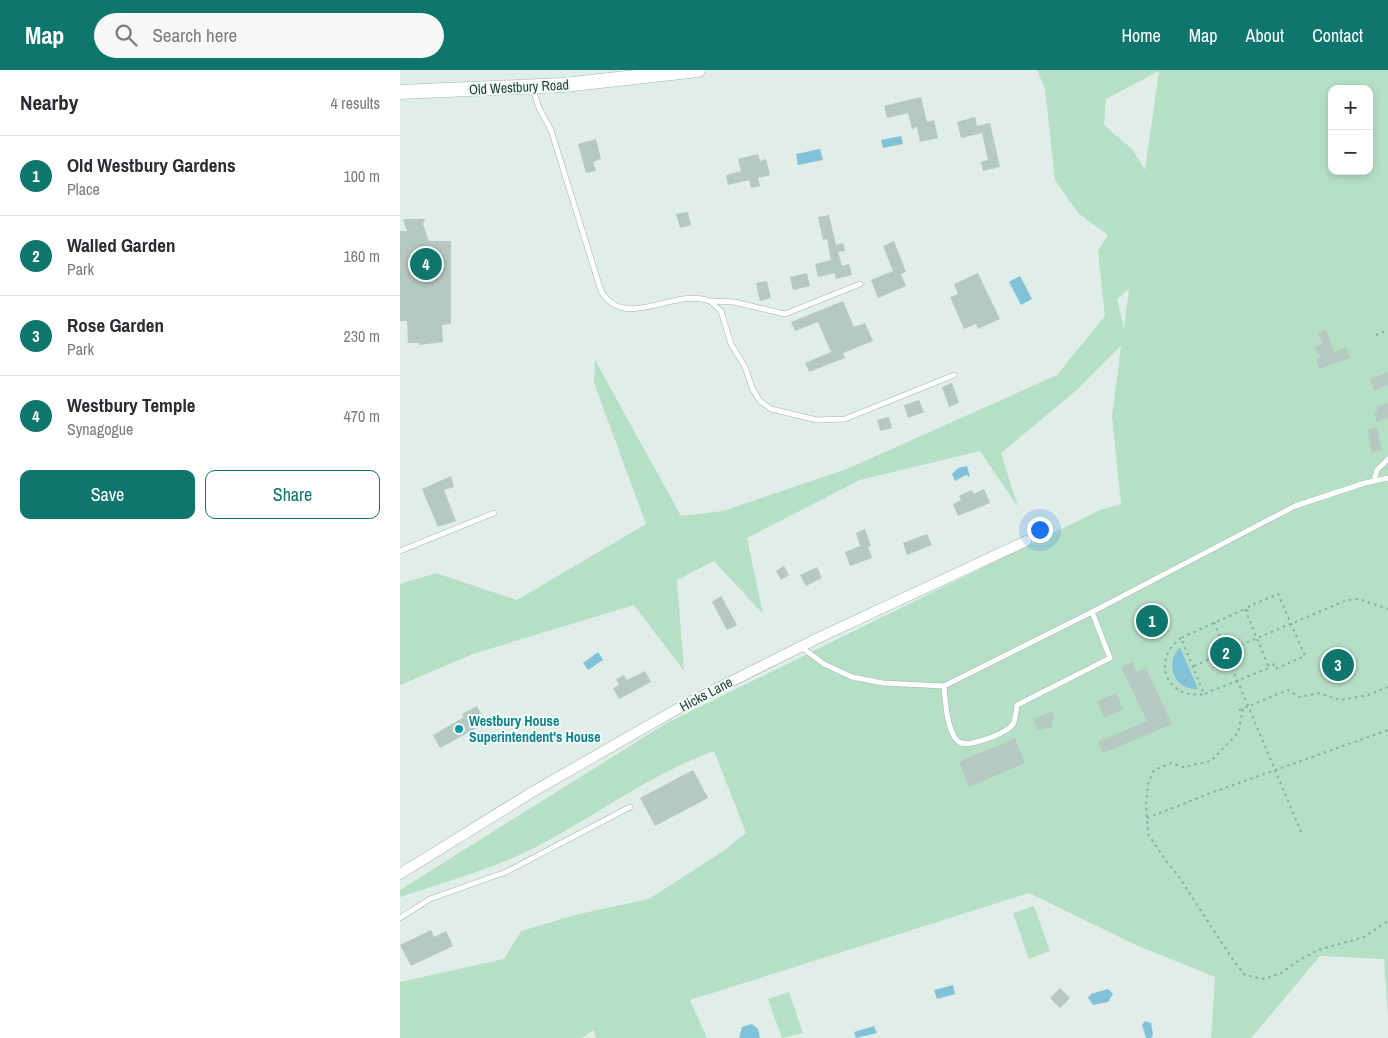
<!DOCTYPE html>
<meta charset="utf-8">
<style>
body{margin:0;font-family:"Archivo Narrow",sans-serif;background:#f7f7f7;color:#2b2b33}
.controls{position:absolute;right:15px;top:15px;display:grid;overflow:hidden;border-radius:10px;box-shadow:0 2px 8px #0003}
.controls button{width:45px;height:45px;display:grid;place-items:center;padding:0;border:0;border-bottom:1px solid #e1e1e2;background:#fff;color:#2b2b33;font:25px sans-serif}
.you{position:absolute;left:639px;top:459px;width:18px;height:18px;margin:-12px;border:4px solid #fff;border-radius:50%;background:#1a73e8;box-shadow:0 0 0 8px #1a73e833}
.badge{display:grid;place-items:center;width:32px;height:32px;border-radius:50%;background:#0f766e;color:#fff;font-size:16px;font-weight:700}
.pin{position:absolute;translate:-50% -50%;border:2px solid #fff;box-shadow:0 1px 5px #0006}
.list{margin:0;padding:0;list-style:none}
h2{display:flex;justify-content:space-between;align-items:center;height:65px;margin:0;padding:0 20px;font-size:21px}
h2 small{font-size:16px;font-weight:400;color:#7c7c81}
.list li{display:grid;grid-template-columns:32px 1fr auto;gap:15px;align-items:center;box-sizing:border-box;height:80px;padding:0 20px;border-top:1px solid #e1e1e2}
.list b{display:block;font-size:19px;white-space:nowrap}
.list p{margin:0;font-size:16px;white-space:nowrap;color:#7c7c81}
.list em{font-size:16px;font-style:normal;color:#7c7c81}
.actions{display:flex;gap:10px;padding:15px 20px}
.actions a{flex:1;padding:11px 0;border:1px solid #0f766e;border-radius:10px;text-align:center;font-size:18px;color:#0f766e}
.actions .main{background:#0f766e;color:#fff}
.icon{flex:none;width:28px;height:28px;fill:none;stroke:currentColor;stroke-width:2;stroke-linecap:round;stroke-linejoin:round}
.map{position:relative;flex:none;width:988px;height:968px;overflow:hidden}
header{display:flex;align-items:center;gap:30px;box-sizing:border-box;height:70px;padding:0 25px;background:#0f766e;color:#fff}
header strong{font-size:24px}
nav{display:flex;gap:28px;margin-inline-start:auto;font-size:18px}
.search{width:350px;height:45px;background:#f7f7f7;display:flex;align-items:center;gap:12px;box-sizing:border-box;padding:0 18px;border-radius:28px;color:#7c7c81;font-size:19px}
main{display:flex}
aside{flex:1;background:#fff}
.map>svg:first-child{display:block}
</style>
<header>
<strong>Map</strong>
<div class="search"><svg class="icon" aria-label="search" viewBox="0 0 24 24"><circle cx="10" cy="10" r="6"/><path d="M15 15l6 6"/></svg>Search here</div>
<nav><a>Home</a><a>Map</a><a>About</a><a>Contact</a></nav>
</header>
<main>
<aside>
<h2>Nearby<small>4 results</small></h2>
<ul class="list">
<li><span class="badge">1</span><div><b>Old Westbury Gardens</b><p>Place</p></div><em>100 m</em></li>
<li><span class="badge">2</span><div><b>Walled Garden</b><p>Park</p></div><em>160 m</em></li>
<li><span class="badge">3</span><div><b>Rose Garden</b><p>Park</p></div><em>230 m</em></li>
<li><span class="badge">4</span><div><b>Westbury Temple</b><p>Synagogue</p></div><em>470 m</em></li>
</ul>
<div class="actions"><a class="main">Save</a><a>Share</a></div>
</aside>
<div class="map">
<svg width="988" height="968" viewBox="0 0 988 968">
<rect width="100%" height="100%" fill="#e0ede8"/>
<path fill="#b6e0c6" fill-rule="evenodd" d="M637 0H988V946L984 889 920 886 851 968H811L815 907 736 875 629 823 290 930 307 968H196L194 960 181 968H0V912L104 889 121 861 179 844 249 829 325 780 346 763 314 681C250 704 196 746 136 777 93 799 46 812 0 827V820L265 654 700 440 721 434 712 346 721 276 678 319 601 383 618 437 580 381 460 410 347 468 363 544 314 491 277 510 284 601 234 535 73 584 0 615V514L36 503 117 530 246 454 194 313 195 290 281 446 323 441 447 399 657 305 705 246 698 181 708 165 678 143 655 110 645 19ZM759 1 745 100 732 79 704 55 706 29ZM932 19H969V101H932ZM729 219 724 258 717 229Z
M634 836 650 881 629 889 613 843Z
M389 922 403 963 382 968 368 929Z"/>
<path fill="#82c2d8" d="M501 66 503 74 483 78 481 70Z
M420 79 423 90 398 95 396 84Z
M620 206 632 229 621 235 609 212Z
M567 396 570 407 566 405 555 411 552 404 558 398Z
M780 577 798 619C774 620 764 594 780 577Z
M198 582 203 590 188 600 183 593Z
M553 915 555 924 537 929 534 920Z
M708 919 713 924 708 932 693 935 688 928 691 924Z
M745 951 751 953 753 964 751 968H746L742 955Z
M352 954 358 959 360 968H339L342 957Z
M474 956 477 963 456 968 454 962Z"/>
<path fill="#b5c8c2" d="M521 27 527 52 534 50 538 68 520 72 517 57 512 59 508 43 487 48 484 36Z
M575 47 577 56 590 53 600 97 583 101 581 92 588 90 582 63 561 68 557 52Z
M196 69 201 89 193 92 196 101 186 103 178 74Z
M358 84 360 91 366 89 370 105 358 108 360 116 351 118 349 110 328 115 326 105 341 101 338 89Z
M288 142 291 155 280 158 276 144Z
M429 145 436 175 443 173 445 181 438 182 442 196 449 194 452 205 436 209 435 203 418 207 415 194 431 190 427 169 423 170 418 147Z
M3 149H25L23 154 29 171H51V254L42 255 43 272 19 275V273H8L7 251H0V161H7Z
M494 171 506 202 501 204 506 216 478 228 471 210 493 201 483 176Z
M407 203 410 216 393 220 390 207Z
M578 203 600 249 578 259 576 254 564 259 550 227 558 224 554 214Z
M367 211 371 228 360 231 356 213Z
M443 231 454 257 465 253 473 271 443 283 445 288 409 302 405 293 431 282 418 252 395 261 391 252Z
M926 260 934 282 946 277 950 288 919 299 916 290 920 288 915 277 923 274 918 263Z
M988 302V315L974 321 970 309Z
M552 313 559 333 549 337 542 317Z
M519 330 524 342 508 348 504 335Z
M988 333V348L977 352 974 343 978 342 976 337Z
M489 347 492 358 480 361 477 350Z
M977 357 982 380 972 383 967 360Z
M51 406 54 417 44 420 56 451 38 457 22 419Z
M584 419 590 433 558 446 553 434 561 430 559 426 572 420 574 424Z
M465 459 471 476 468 477 472 488 450 496 445 482 460 476 456 463Z
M527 464 532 475 507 485 503 473Z
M384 496 389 505 381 510 376 501Z
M417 497 422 508 406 516 400 505Z
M321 526 337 555 327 560 312 532Z
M732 592 737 602 746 598 772 654 703 683 698 672 747 651 721 597Z
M245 601 251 612 219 629 213 618 219 615 216 609 224 605 227 610Z
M716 623 723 639 705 648 697 632Z
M77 636 86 653 40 678 33 665 64 647 62 644Z
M652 641 655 649 651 651 653 657 638 660 633 649Z
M615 668 625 693 569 717 559 692Z
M293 700 308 728 255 756 240 728Z
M31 860 34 867 46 861 53 876 11 896 0 875Z
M660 918 670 928 660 938 650 928Z"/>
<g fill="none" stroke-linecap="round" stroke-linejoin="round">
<defs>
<path id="lane" d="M132 17 139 38 151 60 201 221C225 262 274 217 310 231L321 241 331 274 345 297 353 320 360 331 371 339 417 350 445 349 554 305
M311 231 334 232 385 244 460 214
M974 411 977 400 988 389
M0 481 94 443
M401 577 424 594 452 607 483 613 544 616 694 541 895 436 965 413 988 408
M544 616C545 630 547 664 559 672 569 678 607 663 613 654 616 649 616 640 617 635L710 588 692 542
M0 848 30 829 106 802 230 737"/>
<path id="street" d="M0 804 129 724 284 635 416 569 626 471"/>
<path id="secondary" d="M0 22 164 15 298 0"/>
</defs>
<use href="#lane" stroke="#a2b5b0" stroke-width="6"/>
<use href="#street" stroke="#a2b5b0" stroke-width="11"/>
<use href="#secondary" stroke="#9dbab2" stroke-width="15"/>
<path stroke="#7db4a8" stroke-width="2" stroke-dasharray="2.5 4" stroke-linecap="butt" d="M976 265 988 260
M845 539 869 598 804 624 781 568Z
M846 541 850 540 849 536 878 524 905 586 875 599 873 594 868 596
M814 552 824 578
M781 568C750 590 767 630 804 624
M820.5 582a4.5 4.5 0 1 1 9 0a4.5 4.5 0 1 1-9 0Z
M829 580 947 530 959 529 988 539
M827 586 902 764
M794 596 821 584
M843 639 838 663 811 691 783 697 771 693 754 700 748 714 746 735 748 764 767 792 779 807 833 890 845 905 864 909 881 903 901 889 918 880 964 867 988 851
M839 640 888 620 900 627 919 623 940 630 968 625 988 617
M747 748 808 724 988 660"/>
<use href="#lane" stroke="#fff" stroke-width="5"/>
<use href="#street" stroke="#fff" stroke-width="10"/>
<use href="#secondary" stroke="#fff" stroke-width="14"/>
</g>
<circle fill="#0f9aa8" stroke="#f1f9f6" stroke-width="2" cx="59" cy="659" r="5"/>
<g text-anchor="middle" stroke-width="4" stroke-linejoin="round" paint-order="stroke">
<g font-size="14" fill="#1f3f39" stroke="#f1f9f6">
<text transform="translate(119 17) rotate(-3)" y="5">Old Westbury Road</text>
<text transform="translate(306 624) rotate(-28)" y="5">Hicks Lane</text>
</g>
<g font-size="14" font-weight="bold" fill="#0d838f" stroke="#f1f9f6" text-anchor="start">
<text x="69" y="656">Westbury House<tspan x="69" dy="16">Superintendent's House</tspan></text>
</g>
</g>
</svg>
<div class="controls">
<button>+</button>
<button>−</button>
</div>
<div class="you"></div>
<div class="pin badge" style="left:752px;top:551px">1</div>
<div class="pin badge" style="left:826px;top:583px">2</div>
<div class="pin badge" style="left:938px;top:595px">3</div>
<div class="pin badge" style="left:26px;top:194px">4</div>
</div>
</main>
